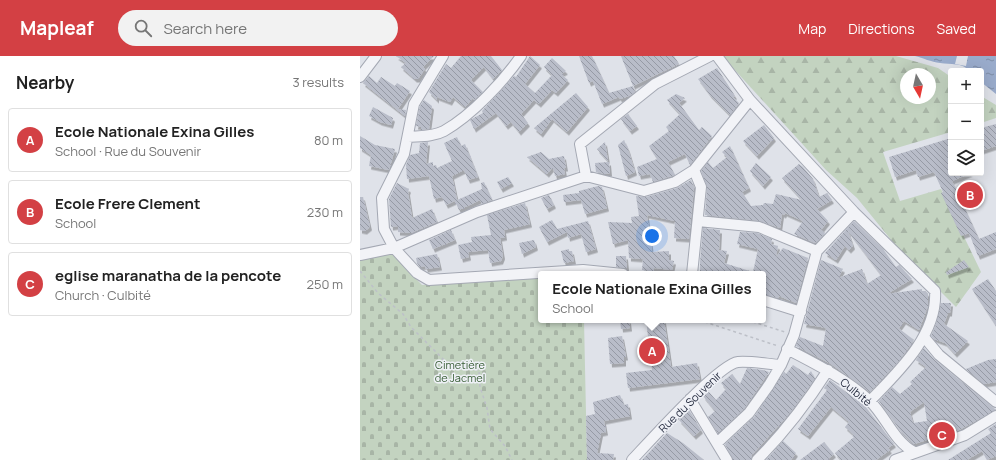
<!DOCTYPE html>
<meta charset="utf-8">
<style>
body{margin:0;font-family:Manrope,sans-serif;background:#f2f2f2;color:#222}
.controls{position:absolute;right:12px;top:12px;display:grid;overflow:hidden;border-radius:4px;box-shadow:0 4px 16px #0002}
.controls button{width:36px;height:36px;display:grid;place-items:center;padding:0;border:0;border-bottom:1px solid #e0e0e0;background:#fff;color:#222;font:20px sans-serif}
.compass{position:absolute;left:540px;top:12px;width:36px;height:36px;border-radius:50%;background:#fff;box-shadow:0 4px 16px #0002;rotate:171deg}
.you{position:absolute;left:292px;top:180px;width:14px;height:14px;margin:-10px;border:3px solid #fff;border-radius:50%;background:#1a73e8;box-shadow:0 0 0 6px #1a73e833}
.badge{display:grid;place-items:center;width:26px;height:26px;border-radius:50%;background:#d34044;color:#fff;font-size:13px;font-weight:700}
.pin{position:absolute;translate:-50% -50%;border:2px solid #fff;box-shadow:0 1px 4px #0006}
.popup{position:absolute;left:178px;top:215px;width:228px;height:52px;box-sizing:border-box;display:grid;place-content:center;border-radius:4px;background:#fff;filter:drop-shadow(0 1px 3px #0005);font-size:13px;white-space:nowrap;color:#767676}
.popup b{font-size:15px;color:#222}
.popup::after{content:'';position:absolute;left:50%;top:100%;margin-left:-8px;border:8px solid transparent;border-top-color:#fff}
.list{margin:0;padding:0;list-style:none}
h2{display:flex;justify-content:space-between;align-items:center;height:52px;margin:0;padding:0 16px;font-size:17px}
h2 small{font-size:13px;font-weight:400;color:#767676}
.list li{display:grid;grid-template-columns:26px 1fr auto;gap:12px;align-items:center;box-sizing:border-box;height:64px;margin:0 8px 8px;padding:0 8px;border:1px solid #e0e0e0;border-radius:4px}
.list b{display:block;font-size:15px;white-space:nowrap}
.list p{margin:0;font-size:13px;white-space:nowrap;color:#767676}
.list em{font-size:13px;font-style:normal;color:#767676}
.icon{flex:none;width:22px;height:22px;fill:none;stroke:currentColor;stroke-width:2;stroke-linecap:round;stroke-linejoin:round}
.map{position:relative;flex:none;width:636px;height:404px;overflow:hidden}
header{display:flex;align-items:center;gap:24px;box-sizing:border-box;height:56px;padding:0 20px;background:#d34044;color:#fff}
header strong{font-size:19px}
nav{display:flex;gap:22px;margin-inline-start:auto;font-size:14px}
.search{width:280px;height:36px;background:#f2f2f2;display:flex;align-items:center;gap:10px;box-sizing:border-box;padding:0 14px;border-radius:22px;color:#767676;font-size:15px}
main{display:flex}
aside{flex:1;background:#fff}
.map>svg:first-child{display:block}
</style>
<header>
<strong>Mapleaf</strong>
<div class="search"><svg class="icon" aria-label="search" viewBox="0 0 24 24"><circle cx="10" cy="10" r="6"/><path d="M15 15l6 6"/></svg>Search here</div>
<nav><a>Map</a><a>Directions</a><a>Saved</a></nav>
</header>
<main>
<aside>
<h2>Nearby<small>3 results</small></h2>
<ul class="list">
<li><span class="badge">A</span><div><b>Ecole Nationale Exina Gilles</b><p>School · Rue du Souvenir</p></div><em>80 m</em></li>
<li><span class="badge">B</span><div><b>Ecole Frere Clement</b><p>School</p></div><em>230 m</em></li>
<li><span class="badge">C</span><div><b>eglise maranatha de la pencote</b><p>Church · Culbité</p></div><em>250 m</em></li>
</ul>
</aside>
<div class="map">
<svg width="636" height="404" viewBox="0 0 636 404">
<defs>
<pattern id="forest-firs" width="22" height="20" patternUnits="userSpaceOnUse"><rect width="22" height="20" fill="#c3d3c0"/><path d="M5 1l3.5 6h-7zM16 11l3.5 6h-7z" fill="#a8b5a6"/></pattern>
<pattern id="cemetery-stones" width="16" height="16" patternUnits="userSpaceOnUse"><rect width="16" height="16" fill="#c3d3c0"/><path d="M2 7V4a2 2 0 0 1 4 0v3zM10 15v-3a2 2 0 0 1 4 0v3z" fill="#a8b5a6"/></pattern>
<pattern id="water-ripples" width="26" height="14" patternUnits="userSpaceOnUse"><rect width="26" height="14" fill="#99abcb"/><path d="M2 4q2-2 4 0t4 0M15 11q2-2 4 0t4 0" fill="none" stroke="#7d8ca6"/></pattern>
<pattern id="building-back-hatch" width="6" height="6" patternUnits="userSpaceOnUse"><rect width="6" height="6" fill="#b9bdc9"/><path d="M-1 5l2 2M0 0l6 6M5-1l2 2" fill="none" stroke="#969aa5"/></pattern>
<filter id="shadow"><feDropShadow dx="2" dy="3.5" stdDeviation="0" flood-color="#0004"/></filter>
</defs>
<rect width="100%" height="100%" fill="#dfe2e9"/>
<path fill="url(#forest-firs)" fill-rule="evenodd" d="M362 0H536L578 12 591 21V76L523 96 540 145 581 133 621 216 596 251 541 196 497 142 466 114ZM546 18H570V42H546Z
M621 40 636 49V62L621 67Z"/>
<path fill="url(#cemetery-stones)" d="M32 198 62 229 181 221V264H224L227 404H0V203Z"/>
<path fill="url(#water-ripples)" d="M555 0H636V38L621 26V15H610C601 6 591 9 580 7 571 6 563 2 555 0Z"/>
<path fill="#dfe2e9" d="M597 0H608L606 10 595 8Z"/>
<path fill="url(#building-back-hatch)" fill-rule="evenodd" filter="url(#shadow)" d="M36 0H74L63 11 65 13 58 23H55L41 11 46 7Z
M101 0H131L142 14 133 23 124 11 111 24 123 36 114 44 113 42 105 51 93 41 90 46 77 41V44L69 36 86 8 91 12Z
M170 0 180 9 165 28 175 37 192 19 184 11 192 2 206 15 201 18 208 24 196 37 192 34 179 48 174 44 161 58 168 67 159 76 151 66 146 70 136 57 114 73 110 64 123 57 122 55 154 20 156 21Z
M219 0H232L249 37 273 30 261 0H314L319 8 273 30 275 36 269 40 260 43 259 41 242 48 233 25 229 27Z
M357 12 375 40 373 41 379 47 370 59 350 39 338 23Z
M9 20 17 27 21 21 35 30 37 27 50 35 38 53 46 54 45 60 3 27Z
M216 37 228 51 207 76 192 63 181 78 174 72Z
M316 38 325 42 319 47 339 74 342 71 352 80 330 109 325 98 308 106 315 119 293 126 290 118 279 120 277 111 297 103 289 90 309 75 306 71 320 58 307 44Z
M64 44 72 50 69 73 61 74V71L56 70 60 50Z
M13 51 33 62 31 69 20 66 9 60Z
M268 58 277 70 270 75 261 63Z
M636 68V90L621 95V72Z
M404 69 414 82 397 100 383 85Z
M0 80 15 89 35 93 29 114 9 110 11 99 0 92Z
M97 81 101 90 105 88 118 121 108 124 104 114 92 120 97 144 86 149 82 141 74 143 69 120 47 123 46 109 50 99 59 97 60 87 68 86 66 108 73 106V110L76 109 77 112 92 105 84 87Z
M591 82V117H611L592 125 619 183 636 176V193L618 200 609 177 601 180 581 137 583 136 574 116 558 121 556 114 535 121 529 101Z
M264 84 268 93 275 116 266 120 258 89Z
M245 86 248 105 237 93Z
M370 90 389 132 382 136 391 150 403 149 404 147 413 148 416 138 442 144 422 122 439 108 443 111 453 123 459 141 467 137 472 144 457 153 468 165 461 174 465 177 460 183 455 187 434 178 443 165 425 157 424 159 422 158 420 172 400 165 345 159 347 131 341 115 348 106 353 112 367 101 362 96Z
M181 96 189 103 204 100 206 112H204L205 118 195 120 193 111 187 118 167 101Z
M249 106 250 117 245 118 236 116 235 107Z
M396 107 411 121 403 130 390 115Z
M148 121 152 127 141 133 137 126Z
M331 124 334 132 329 183 314 182 315 165 287 159 292 196 309 195V204L314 205 312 214 294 212V216L282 214 283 203 269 202 268 184 253 188 248 166 272 167 271 161 279 160 276 140 286 141 317 132Z
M124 126 132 144 122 148 120 144 99 154 95 145 122 133 121 127Z
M37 127 49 133 48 136 52 162 72 153 77 166 51 177 38 176V170L31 171 29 143Z
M238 130 242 131 247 152 225 158 221 144 204 146 203 139 219 137V135Z
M189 139 194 149 187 153 181 142Z
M0 141H3L10 171 5 175 0 174Z
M165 147 170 168 144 174 145 181 140 182 143 200 141 205 130 207 128 194 108 196 109 201 101 203 98 189 112 186 111 181 131 179 127 159Z
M192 164 197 173 228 165 236 193 226 196 221 178 208 182 207 176 187 186 179 171Z
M494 165 523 193 536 211 539 209 552 223 527 238 562 233V235H565L568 238V250L559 274 544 265 539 272 537 271 554 284 539 305 510 336 471 308 436 290 440 281 463 290 466 272 444 268 461 204 483 213 478 222 502 213 507 228 521 219 488 175 493 190 489 194 485 190 476 204 465 197Z
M343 172 360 174 359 194 367 195 364 207 393 216 398 193 377 188 380 176 397 177 412 183 411 188 418 190 416 201 423 192 448 202 436 247 419 240 418 242 403 238V218H340V206Z
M91 174 95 184 73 193 69 184Z
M174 184 176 191 162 198 159 187Z
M209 193V195H212L214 205 204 207 201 195Z
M77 198 80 211 66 213 65 210 60 211 57 207 56 202Z
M256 200H266L267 212 256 211Z
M604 204 609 211 587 219 586 216Z
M628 223 636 235V270L612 233Z
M581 247H591L590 257H588L584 268 608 285 595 298 585 287 574 283 571 280 576 268Z
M260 264H269L270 272 261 273Z
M286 264H304L311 311 337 307 340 323 268 332 266 317 292 314Z
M262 280 266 301H264V307L250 308 248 282Z
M564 292 575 304 636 354 599 374 554 388 541 375 519 345 532 331 540 338 552 328 550 326 566 311 556 304ZM564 346 567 365 553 367 550 356Z
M636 303V326L624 328 606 313 628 304Z
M433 309 448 319 451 315 455 323 430 357 392 399 391 404H373L365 388 394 361 424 316 426 318Z
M387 312 403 314 409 316 384 353 358 377 348 361 355 355 343 340 349 336 356 344 366 333 361 327 372 318 380 328Z
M470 324 505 350 534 388 528 392 530 394 516 404H481L475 397 494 381 492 380 494 379 485 371 489 366 471 351 448 380 438 373 467 334 464 332Z
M260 339 264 349 268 348 270 360 244 365 246 376 241 377 237 397 254 398 253 404H227L226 360 235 358 233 346Z
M329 354 341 374 334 380 319 364Z
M636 368V400L627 404 622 395 607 404H588L631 377 628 373Z
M307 377 323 387 344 404H282Z
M423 385 436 397 431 404H406Z
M464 386 474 398 467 404H440Z"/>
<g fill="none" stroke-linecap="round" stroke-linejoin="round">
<defs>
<path id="minor" d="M83 0 54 48 44 98 22 142 24 173 34 192 117 156 226 120 284 135 315 126 334 114 390 44
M357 0 390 44 494 156 575 235C578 279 538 316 510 345
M0 21 16 0
M48 81C59 80 73 81 84 75 112 59 143 26 161 0
M226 120 220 88 295 28 350 0
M338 165 399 171 457 195
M0 199 34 192 57 217 69 224 223 214 263 218
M332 218 341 131 334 114
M403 244 441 256
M564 281 579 299 636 346
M427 293C456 308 486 323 510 345 526 361 534 385 554 396
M330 343 367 404
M358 386 389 357 409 329 421 309 434 279 457 195 494 156
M272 404C289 386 359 308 378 306 391 305 407 308 421 309
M397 404C425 376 447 347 468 314
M535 404 605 379 636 360"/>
</defs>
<use href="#minor" stroke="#a4a8b3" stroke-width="12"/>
<path stroke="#bdc0c8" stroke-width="1.5" stroke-dasharray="3 3" stroke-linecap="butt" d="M0 215 18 237 43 258 51 271 86 306 102 312 119 314 120 331 127 352 130 373 145 390 152 404
M339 264 418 290
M387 264 425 276"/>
<use href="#minor" stroke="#f2f3f7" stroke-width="10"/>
</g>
<g text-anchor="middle" stroke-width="3" stroke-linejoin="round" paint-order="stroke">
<g font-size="11" fill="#375d34" stroke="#eff1f7">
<text x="100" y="313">Cimetière<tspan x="100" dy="13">de Jacmel</tspan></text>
</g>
<g font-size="11" fill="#282e41" stroke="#eff1f7">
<text transform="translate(496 336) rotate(39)" y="4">Culbité</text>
<text transform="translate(330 346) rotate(-44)" y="4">Rue du Souvenir</text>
</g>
</g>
</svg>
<div class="controls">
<button>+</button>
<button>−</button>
<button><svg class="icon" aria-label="layers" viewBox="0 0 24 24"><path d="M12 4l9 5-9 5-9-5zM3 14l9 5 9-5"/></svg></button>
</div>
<svg class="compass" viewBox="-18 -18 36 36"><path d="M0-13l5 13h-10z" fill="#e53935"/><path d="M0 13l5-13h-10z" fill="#767676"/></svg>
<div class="you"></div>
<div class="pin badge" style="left:292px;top:295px">A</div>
<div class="popup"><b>Ecole Nationale Exina Gilles</b>School</div>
<div class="pin badge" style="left:610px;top:139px">B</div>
<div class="pin badge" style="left:582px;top:379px">C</div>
</div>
</main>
